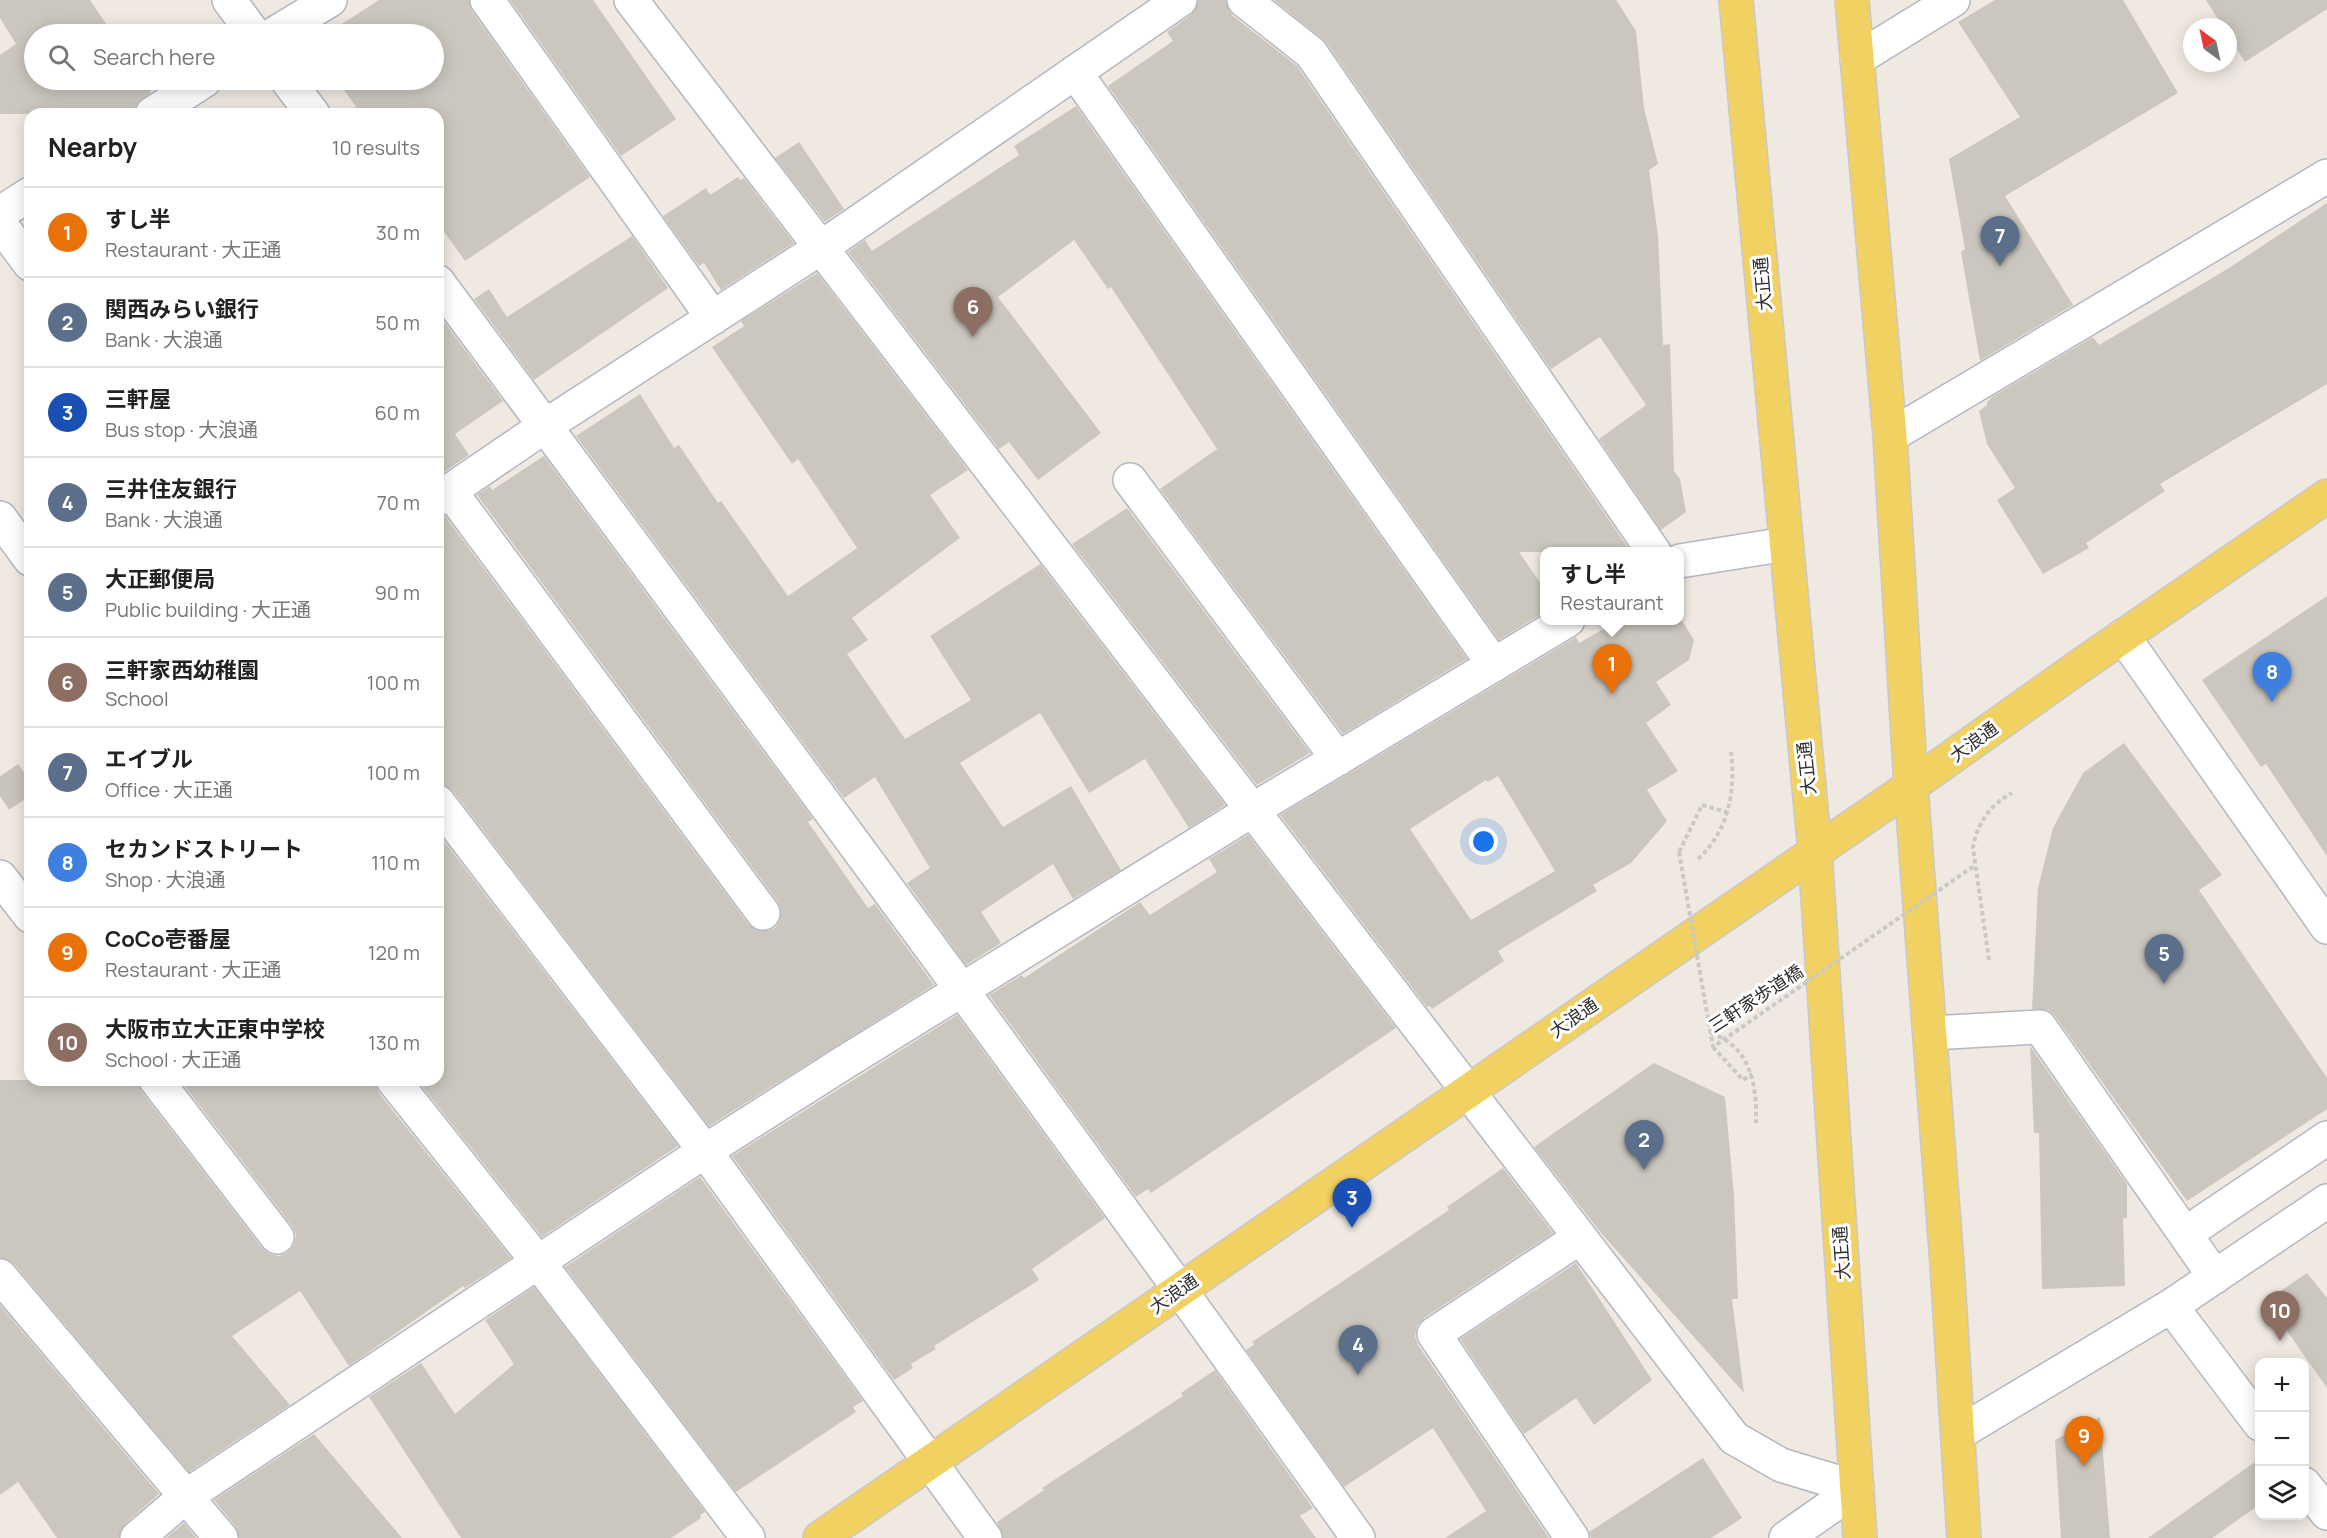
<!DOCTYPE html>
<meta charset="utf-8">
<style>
body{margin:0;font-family:Manrope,"Noto Sans JP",sans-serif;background:#f6f6f6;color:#222}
.controls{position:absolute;right:18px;bottom:18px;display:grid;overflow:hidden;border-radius:12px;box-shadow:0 3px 15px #0003}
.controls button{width:54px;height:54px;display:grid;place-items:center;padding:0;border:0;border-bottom:2px solid #e0e0e0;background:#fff;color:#222;font:30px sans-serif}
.compass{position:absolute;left:2183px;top:18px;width:54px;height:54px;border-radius:50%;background:#fff;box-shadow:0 3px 15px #0003;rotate:327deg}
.you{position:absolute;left:1484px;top:842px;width:21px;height:21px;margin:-15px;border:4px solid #fff;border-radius:50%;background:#1a73e8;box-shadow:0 0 0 9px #1a73e833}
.badge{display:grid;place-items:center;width:39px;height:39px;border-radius:50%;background:#4264fb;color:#fff;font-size:20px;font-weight:700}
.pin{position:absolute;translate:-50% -50px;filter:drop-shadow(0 2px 3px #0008)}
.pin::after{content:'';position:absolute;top:32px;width:21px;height:18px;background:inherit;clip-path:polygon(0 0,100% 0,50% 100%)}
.popup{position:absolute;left:1540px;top:547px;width:144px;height:78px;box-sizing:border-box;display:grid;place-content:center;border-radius:12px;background:#fff;filter:drop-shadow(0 2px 4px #0005);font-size:20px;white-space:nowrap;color:#767676}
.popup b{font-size:22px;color:#222}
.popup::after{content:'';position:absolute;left:50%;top:100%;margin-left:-12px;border:12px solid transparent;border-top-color:#fff}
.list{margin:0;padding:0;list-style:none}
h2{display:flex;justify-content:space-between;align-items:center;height:78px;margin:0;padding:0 24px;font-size:26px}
h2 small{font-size:20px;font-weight:400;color:#767676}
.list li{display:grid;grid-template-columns:39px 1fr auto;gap:18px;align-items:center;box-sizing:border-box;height:90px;padding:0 24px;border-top:2px solid #e0e0e0}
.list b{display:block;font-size:22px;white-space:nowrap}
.list p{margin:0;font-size:20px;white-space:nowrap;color:#767676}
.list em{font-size:20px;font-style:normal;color:#767676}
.icon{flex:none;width:33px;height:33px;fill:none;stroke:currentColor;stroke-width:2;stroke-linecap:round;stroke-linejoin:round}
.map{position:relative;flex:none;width:2327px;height:1538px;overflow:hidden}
.search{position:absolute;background:#fff;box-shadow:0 3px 15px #0003;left:24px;top:24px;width:420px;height:66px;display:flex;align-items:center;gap:15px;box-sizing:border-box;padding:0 21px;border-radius:33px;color:#767676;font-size:22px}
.panel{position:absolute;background:#fff;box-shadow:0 3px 15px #0003;left:24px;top:108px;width:420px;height:978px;border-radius:18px}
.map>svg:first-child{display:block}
</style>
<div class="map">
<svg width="2327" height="1538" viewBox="0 0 2327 1538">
<rect width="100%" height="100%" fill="#efe9e1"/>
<path fill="#cbc7bf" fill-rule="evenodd" d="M0 0H90L113 34H34V80H143L151 92 136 105 133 114H0V55L16 44 0 18Z
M379 0H469L472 11 590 177 465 261 438 223V114H361L337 80H434V34H326Z
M510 0H593L676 119 621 156Z
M1198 0H1226L1232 15 1297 66 1631 552H1519L1545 590V612L1499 640 1108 86 1173 41 1167 32 1191 15Z
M1274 0H1616L1636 31 1644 108 1658 164 1649 170 1658 236 1663 345 1670 344 1674 471 1680 479 1686 512 1661 530 1599 439 1646 405 1600 337 1551 369 1326 42Z
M1995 0H2123L2178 93 2005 196 2073 305 1980 361 1961 252 1965 249 1949 159 2020 117 1958 22Z
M2206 0H2327V9L2245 62 2228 35V27H2223Z
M1076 106 1467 659 1343 734 1160 489 1217 449 1111 287 1108 289 1074 240 998 297 1101 433 1038 480 1009 442 999 449 848 252 865 240 872 251 1019 155 1014 146Z
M799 142 844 209 825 222 775 158Z
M738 177 740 180 744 178 794 243 721 290 704 263 699 266 663 216 706 188 710 195Z
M2327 203V384L2160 484 2165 491 2086 543 2089 548 2043 574 1997 500 2015 488 1987 444 1979 411 1987 405V402L1992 397 2093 337 2099 345 2229 268Z
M632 236 668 288 534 380 474 299 489 289 507 317Z
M817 273 968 470 930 495 960 538 852 618 868 640 847 654 905 739 971 700 930 636 1040 564 1225 805 1189 828 1145 759 1089 793 1040 713 960 763 1003 827 1071 786 1121 870 1073 899 1053 864 981 912 1001 943 966 965 907 883 930 868 875 777 844 798 576 436 640 394 674 448 679 445 718 503 721 501 788 596 857 548 798 459 792 464 712 347 744 326 741 321Z
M442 319 503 401 455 434 469 455 438 476V322Z
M544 456 813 819 808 822 868 908 875 904 934 985 709 1126 453 791 438 784V518L445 516 748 924 756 930 766 931 775 928 780 920 781 910 778 902 477 495 490 486 492 490Z
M1127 508 1310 753 1257 785 1072 544Z
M2327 596V856L2266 764 2261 767 2202 680Z
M1680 617 1694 640 1689 660 1656 682 1671 705 1646 723 1678 771 1647 790 1667 821 1631 863 1593 885 1597 891 1498 951 1504 961 1432 1009 1430 1006 1427 1007 1280 815 1576 637 1579 643 1617 621H1680ZM1498 776 1555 871 1471 920 1410 829 1486 780 1488 782Z
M2124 743 2222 875 2199 890 2327 1078V1109L2187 1201 2055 1016 2048 1010 2032 1009 2038 888 2053 828 2083 773Z
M438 833 678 1146 542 1237 417 1080H438Z
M1248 835 1396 1028 1151 1193 1148 1189 1136 1197 989 995 1022 975 1024 978 1140 902 1150 915 1217 872 1209 859Z
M957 1015 1105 1218 1032 1269 1039 1280 934 1346 936 1349 911 1364 913 1368 894 1380 732 1156Z
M2030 1046 2127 1184V1218H2123L2125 1286 2042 1289 2039 1133H2034Z
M1654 1063 1725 1097 1734 1196 1738 1299H1732L1744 1393 1601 1233 1534 1147Z
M0 1080H138L141 1091 262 1248 269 1254 279 1256 288 1252 294 1245 296 1235 292 1226 180 1080H375L378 1092 511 1258 465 1288 463 1286 349 1366 300 1291 232 1336 290 1405 189 1472 14 1264 0 1258Z
M1503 1168 1553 1233 1424 1318 1417 1326 1415 1336 1418 1345 1549 1538H1445L1486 1511 1433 1428 1344 1487 1246 1350 1254 1345 1252 1342 1449 1210 1447 1207Z
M700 1177 863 1401 853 1407 856 1412 736 1492 565 1267Z
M1576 1263 1652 1380 1594 1425 1576 1398 1524 1434 1460 1339Z
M2307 1273 2327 1298V1388L2266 1301Z
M534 1287 705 1512 700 1515 701 1518 671 1538H461L369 1397 421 1363 455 1414 514 1364 485 1320Z
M0 1305 159 1494 125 1524 119 1538H57L18 1482 0 1495Z
M1215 1370 1313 1508 1300 1516 1316 1538H1003L997 1522 1044 1490 1042 1488 1183 1396 1181 1393Z
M2100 1417 2110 1538H2061L2055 1440Z
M314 1434 402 1538H239L235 1526 214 1500Z
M1703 1458 1742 1518 1711 1538H1591L1589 1532Z
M2259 1459V1505L2212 1538H2148Z
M184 1523 196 1538H166Z"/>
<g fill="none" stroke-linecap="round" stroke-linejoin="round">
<path stroke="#c8c4bd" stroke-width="33" stroke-dasharray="33 16" stroke-linecap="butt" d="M0 796 30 776"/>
<defs>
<path id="minor" d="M229 0 254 34
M487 0 713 318
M631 0 1734 1438 1781 1465 1857 1488
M1244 0 1311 53 1654 552
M274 34 330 0
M1857 59 1953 0
M1075 72 1494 665
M287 80 313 114
M152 114 205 80
M0 213 30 194
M0 224 30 264
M438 282C748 699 1057 1115 1358 1538
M1890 436 2327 176
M1130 480 1338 759
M450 491 763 913
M438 499 545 426 822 247 1180 0
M0 518 30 559
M1680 561 1786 544
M2123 636 2327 927
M438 802 705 1151 985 1538
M0 877 30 916
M1931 1033 2040 1027 2215 1277
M156 1080 277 1237
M393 1080 538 1262 748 1538
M2185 1234 2327 1138
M0 1276 221 1538
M2171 1306 2260 1424
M1959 1433 2171 1306 2327 1201
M2304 1484 2327 1513
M137 1538 185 1497 705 1151 845 1062 1251 811 1568 620
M1572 1538 1434 1334 1579 1238
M1786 1538 1857 1488"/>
<path id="major" d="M1736 0 1815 852 1860 1538
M1852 0 1890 436 1911 786 1947 1264 1964 1538
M820 1538 1911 786 2077 668 2327 496"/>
</defs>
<use href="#minor" stroke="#b4b7c1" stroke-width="36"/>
<use href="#major" stroke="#c9c9c9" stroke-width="36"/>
<path stroke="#c9c9c9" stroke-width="4" stroke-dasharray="4.5 3" stroke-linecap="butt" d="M1679 852 1702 805 1727 812
M1698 859C1728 832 1736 791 1731 752
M1989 960 1973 848C1977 823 1990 805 2012 793
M1711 1033C1751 1047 1757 1085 1756 1123
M1713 1047 1743 1080 1752 1074"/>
<use href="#minor" stroke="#fff" stroke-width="33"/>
<use href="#major" stroke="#f2d163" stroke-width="33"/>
<path stroke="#c9c9c9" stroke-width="4" stroke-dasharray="4.5 3" stroke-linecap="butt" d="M1679 852 1713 1047 1974 866"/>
</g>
<g text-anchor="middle" stroke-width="6" stroke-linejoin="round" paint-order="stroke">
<g font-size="18" fill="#2e2e2e" stroke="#fff">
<text transform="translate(1763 284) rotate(-95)" y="6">大正通</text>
<text transform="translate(1974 742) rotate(-36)" y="6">大浪通</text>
<text transform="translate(1807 768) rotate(-96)" y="6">大正通</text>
<text transform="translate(1756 999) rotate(-33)" y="6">三軒家歩道橋</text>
<text transform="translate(1574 1018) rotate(-35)" y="6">大浪通</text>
<text transform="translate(1842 1253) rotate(-94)" y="6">大正通</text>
<text transform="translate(1174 1294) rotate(-35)" y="6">大浪通</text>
</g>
</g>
</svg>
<div class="controls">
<button>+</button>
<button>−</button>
<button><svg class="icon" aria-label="layers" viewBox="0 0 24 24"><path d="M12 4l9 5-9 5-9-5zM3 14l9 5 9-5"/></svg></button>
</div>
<svg class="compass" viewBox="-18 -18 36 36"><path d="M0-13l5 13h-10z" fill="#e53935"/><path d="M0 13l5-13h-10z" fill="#767676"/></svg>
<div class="you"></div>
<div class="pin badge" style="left:1612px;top:694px;background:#e8710a">1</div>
<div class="popup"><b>すし半</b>Restaurant</div>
<div class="pin badge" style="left:1644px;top:1170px;background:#5c6f8a">2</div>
<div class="pin badge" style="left:1352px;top:1228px;background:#1a4fb4">3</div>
<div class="pin badge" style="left:1358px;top:1375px;background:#5c6f8a">4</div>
<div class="pin badge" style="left:2164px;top:984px;background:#5c6f8a">5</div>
<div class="pin badge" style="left:973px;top:337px;background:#8d6e63">6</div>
<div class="pin badge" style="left:2000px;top:266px;background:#5c6f8a">7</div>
<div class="pin badge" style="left:2272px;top:702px;background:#3f7fe0">8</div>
<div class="pin badge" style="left:2084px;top:1466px;background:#e8710a">9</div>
<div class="pin badge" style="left:2280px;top:1341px;background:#8d6e63">10</div>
<div class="search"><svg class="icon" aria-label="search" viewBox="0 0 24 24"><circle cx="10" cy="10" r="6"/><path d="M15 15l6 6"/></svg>Search here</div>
<section class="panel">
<h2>Nearby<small>10 results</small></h2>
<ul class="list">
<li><span class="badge" style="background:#e8710a">1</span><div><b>すし半</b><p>Restaurant · 大正通</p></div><em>30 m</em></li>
<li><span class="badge" style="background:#5c6f8a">2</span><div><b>関西みらい銀行</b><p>Bank · 大浪通</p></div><em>50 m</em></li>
<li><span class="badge" style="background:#1a4fb4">3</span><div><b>三軒屋</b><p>Bus stop · 大浪通</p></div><em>60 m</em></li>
<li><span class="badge" style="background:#5c6f8a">4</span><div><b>三井住友銀行</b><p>Bank · 大浪通</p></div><em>70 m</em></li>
<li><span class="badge" style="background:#5c6f8a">5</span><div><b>大正郵便局</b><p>Public building · 大正通</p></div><em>90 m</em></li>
<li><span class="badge" style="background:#8d6e63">6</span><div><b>三軒家西幼稚園</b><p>School</p></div><em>100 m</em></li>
<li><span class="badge" style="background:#5c6f8a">7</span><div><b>エイブル</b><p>Office · 大正通</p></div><em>100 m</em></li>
<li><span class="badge" style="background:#3f7fe0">8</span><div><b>セカンドストリート</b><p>Shop · 大浪通</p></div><em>110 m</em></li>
<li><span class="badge" style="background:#e8710a">9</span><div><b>CoCo壱番屋</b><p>Restaurant · 大正通</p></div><em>120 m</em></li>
<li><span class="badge" style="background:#8d6e63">10</span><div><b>大阪市立大正東中学校</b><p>School · 大正通</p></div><em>130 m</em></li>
</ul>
</section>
</div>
